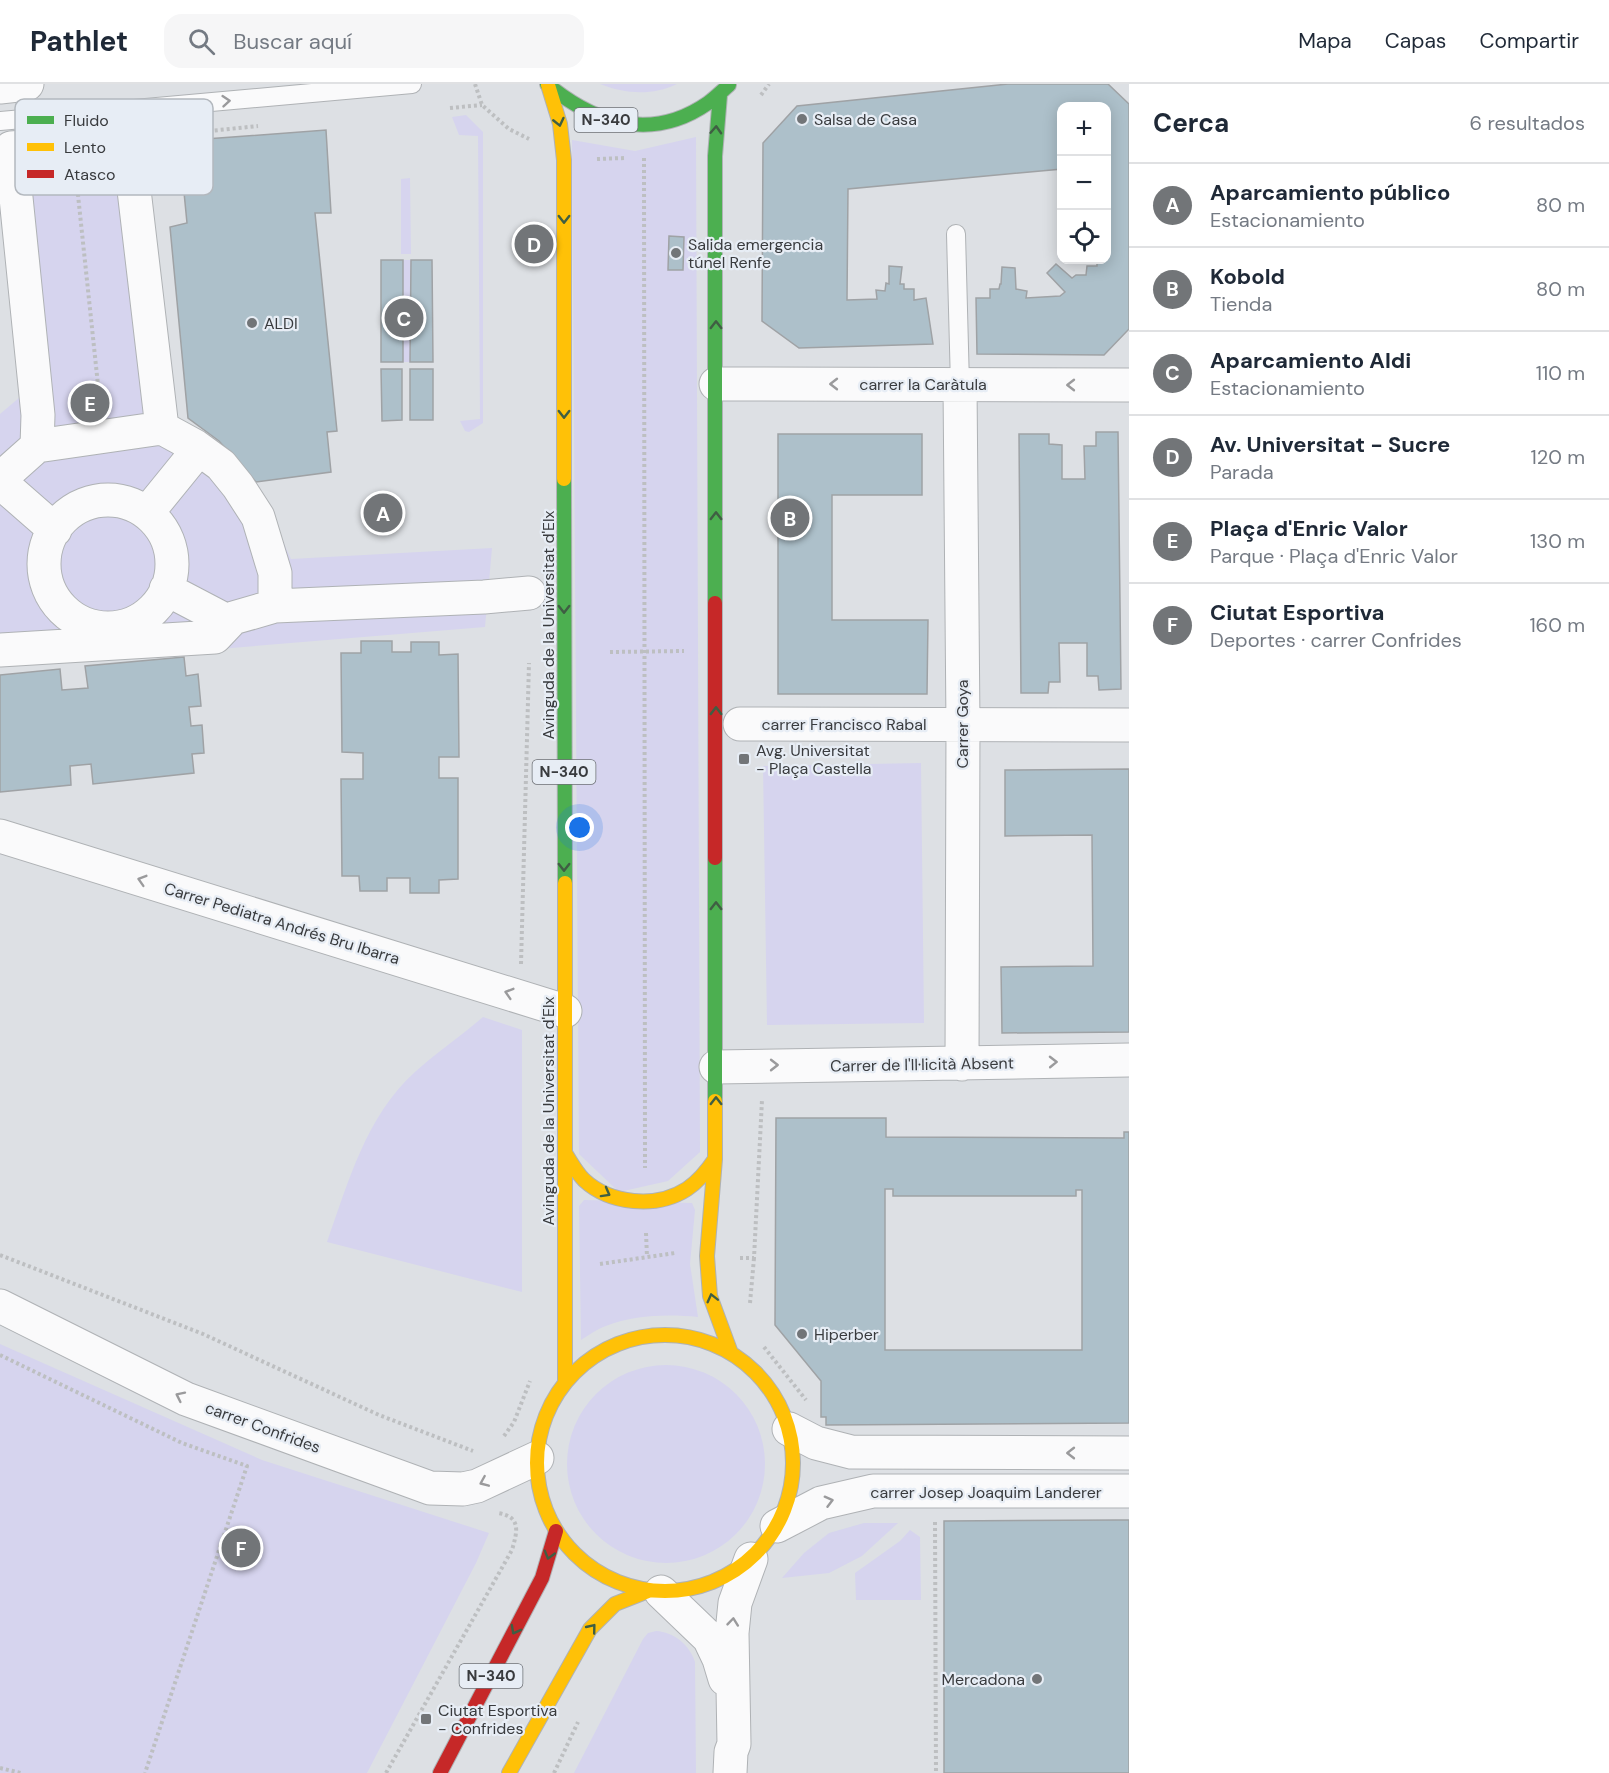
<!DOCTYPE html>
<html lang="es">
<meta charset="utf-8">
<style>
body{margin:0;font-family:"DM Sans",sans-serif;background:#f6f6f7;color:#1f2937}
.controls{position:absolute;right:18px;top:18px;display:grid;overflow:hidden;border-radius:12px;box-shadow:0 3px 15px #0003}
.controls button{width:54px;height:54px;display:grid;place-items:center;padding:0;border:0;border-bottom:2px solid #e0e1e3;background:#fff;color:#1f2937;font:30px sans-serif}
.you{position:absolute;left:580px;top:744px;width:21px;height:21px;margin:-15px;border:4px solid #fff;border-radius:50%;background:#1a73e8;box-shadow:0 0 0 9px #1a73e833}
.badge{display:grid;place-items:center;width:39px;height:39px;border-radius:50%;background:#727578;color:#fff;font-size:20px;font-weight:700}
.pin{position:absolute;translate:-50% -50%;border:3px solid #fff;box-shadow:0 2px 6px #0006}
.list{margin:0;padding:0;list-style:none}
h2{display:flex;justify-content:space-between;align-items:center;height:78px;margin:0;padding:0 24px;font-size:26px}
h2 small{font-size:20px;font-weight:400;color:#747a83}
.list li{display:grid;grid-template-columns:39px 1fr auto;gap:18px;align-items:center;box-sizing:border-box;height:84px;padding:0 24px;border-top:2px solid #e0e1e3}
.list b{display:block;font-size:22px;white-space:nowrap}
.list p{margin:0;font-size:20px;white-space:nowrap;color:#747a83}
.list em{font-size:20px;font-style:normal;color:#747a83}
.icon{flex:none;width:33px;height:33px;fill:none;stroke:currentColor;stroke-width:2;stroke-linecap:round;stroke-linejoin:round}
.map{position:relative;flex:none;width:1129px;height:1689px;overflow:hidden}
header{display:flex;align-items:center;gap:36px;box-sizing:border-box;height:84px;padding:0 30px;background:#fff;border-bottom:2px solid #e0e1e3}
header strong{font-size:28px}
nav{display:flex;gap:33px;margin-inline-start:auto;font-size:21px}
.search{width:420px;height:54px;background:#f6f6f7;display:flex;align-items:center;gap:15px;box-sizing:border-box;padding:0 21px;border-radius:18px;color:#747a83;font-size:22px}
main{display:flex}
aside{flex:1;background:#fff}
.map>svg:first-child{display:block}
</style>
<header>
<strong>Pathlet</strong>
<div class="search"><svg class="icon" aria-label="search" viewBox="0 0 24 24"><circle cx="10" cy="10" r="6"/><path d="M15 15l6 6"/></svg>Buscar aquí</div>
<nav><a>Mapa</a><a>Capas</a><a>Compartir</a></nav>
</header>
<main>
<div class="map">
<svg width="1129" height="1689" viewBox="0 0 1129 1689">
<rect width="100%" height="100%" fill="#dde0e4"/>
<path fill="#d6d4ee" d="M600 0H677C652 12 625 10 600 0Z
M466 31 483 48V339L469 348 465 347 460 337 480 335 478 52 459 51 452 33Z
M133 42 170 338 262 412 291 475 492 464 485 543 0 583V330L26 308 4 59Z
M696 53 700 1068 668 1097 619 1108 579 1070 572 56 635 67Z
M410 94 411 170H401V95Z
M403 176H411L410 278H403Z
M921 679 924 939 767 941 763 682Z
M483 933 522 946V1208L327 1158C348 1099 366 1032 415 988 436 969 461 952 483 933Z
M584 1116 692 1119 695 1126 690 1180 698 1233C668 1230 634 1231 606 1242 597 1245 589 1251 581 1256L579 1122Z
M0 1260 262 1376 489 1449 476 1479 367 1689H0Z
M567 1380a99 99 0 1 1 198 0a99 99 0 1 1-198 0Z
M864 1439H898L862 1472 829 1489 782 1494 804 1469 829 1449Z
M910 1446 920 1453 921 1516H856L855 1489 900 1457Z
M656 1547C674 1548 690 1561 695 1578L696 1689H574L643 1555 648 1549Z"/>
<path fill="#adc0ca" stroke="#9fa2a5" stroke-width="1.5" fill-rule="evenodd" d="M1008 0H1108L1129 20V245L1104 271 977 270 976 214H990V205H999L1000 200H1001L1002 183 1015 184 1016 205 1027 207 1026 214 1060 212 1065 208 1047 189 1056 180 1072 194 1076 191H1086L1087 182H1097V176H1106V22H1062V85L848 105 847 216 877 215 876 206 885 207 886 199 889 200V182L902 183 900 200H904V205H914V216L926 214 933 260 799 264 762 237 763 59 797 22Z
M326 46 331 129H315L337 347 327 348 331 388 256 398 219 357 188 334 170 143 187 139 179 57Z
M669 152 684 153 683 186H668Z
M381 176H403V278H381Z
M411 176H432L433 278H410Z
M381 285H402V336L382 337Z
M410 285H433V336H410Z
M1096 348H1118L1121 605 1099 606 1098 592H1087V559H1059L1060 598H1049L1048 609H1021L1019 350H1049V360L1062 361V395H1085L1084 362H1096Z
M778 350H922V411H832V536H928L927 610H778Z
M361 557H392V568H411V558H439V571L458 570 459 673H439V694H458V795L439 796V809H410V794H387V807H360L359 792H342L341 695H363V669L342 668 341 569H361Z
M184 573 186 592 198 590 201 622 189 623 191 642 202 641 204 669 192 670 194 689 93 700 91 680 70 682 71 701 0 708V591L60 585 62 606 88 604 85 582Z
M1129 685V948L1002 949 1001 883 1093 882 1092 751 1005 752V686Z
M776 1034H886V1053L1124 1054V1048H1129V1339L826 1341V1333H821V1297L775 1241ZM885 1105H893V1112H1076V1106H1082V1266H885Z
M1117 1436H1129V1689H944V1437Z"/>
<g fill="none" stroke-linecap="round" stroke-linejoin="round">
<defs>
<path id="lane" d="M0 37 412 0
M956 150 960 301"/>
<path id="street" d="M0 3 27 0
M716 300 1129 301
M960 301 963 641 962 980
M37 362 162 344
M0 395 37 362 38 331 11 64 128 55 162 344 195 362 221 381 238 402 258 433 275 489V522
M0 398 55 446
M44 480a64 64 0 1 1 128 0a64 64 0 1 1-128 0Z
M147 429 199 365
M166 505 229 538
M0 566 215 553 233 534 275 522 484 513 529 509
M740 640 1129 641
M0 752 565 927
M716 983 1129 976
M0 1222 186 1315 430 1404 463 1405 477 1402 537 1374
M789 1345 816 1359 851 1368 1129 1369
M777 1442 821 1419 873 1407H1129
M661 1508 709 1554 719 1575 725 1595
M730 1689 731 1668 734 1660 732 1549 735 1519 751 1475"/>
<path id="fast" d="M547 0C595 40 652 58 708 19 715 14 722 7 729 1
M564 395 565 799
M715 519V72L720 11
M715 774V1017"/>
<path id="slow" d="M548 1 560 40 564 76V395
M565 799V1299
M715 1017V1075L707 1172 710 1212 731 1269
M565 1069C571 1078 576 1088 584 1096 610 1120 656 1125 687 1105 699 1097 707 1087 715 1075
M537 1379a128 128 0 1 1 256 0a128 128 0 1 1-256 0Z
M509 1689 590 1545 615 1520 648 1507"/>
<path id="jam" d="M715 519V774
M440 1689 542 1494 556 1447"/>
</defs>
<use href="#lane" stroke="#afb2b5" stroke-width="20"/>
<use href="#street" stroke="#afb2b5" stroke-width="35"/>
<use href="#fast" stroke="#afb2b5" stroke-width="16"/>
<use href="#slow" stroke="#afb2b5" stroke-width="16"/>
<use href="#jam" stroke="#afb2b5" stroke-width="16"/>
<path stroke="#bdbfc1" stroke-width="4" stroke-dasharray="3 3" stroke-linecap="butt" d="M475 0 482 21 509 45 529 55
M761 11 769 0
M450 24 482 21
M161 52 258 42
M644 74 645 1084
M597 75 625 74
M76 92 100 320
M610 568 684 567
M521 880 529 579
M646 1149 647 1173
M0 1171 203 1250 379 1331 473 1367
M740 1174H754L762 1016
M600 1180 675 1169
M750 1219 754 1174
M764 1263 806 1316
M0 1271 182 1359 247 1382 145 1689
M504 1352 514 1338 530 1297
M935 1438 936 1689
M0 1684 21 1689
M386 1689 512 1466C517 1448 522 1433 498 1429
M554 1689 578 1638"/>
<use href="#lane" stroke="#fafafb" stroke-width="18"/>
<use href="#street" stroke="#fafafb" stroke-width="33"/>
<use href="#fast" stroke="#4caf50" stroke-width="14"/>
<use href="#slow" stroke="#ffc107" stroke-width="14"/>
<use href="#jam" stroke="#c62828" stroke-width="14"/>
</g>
<defs><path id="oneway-chevron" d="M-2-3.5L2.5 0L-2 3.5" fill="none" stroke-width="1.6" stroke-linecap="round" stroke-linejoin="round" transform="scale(1.5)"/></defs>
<g stroke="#9a9a9c">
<use href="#oneway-chevron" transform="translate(226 17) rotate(-5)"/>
<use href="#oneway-chevron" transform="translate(834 300) rotate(-180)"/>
<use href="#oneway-chevron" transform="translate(1071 301) rotate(-180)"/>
<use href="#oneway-chevron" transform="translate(142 796) rotate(-163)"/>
<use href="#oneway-chevron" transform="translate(509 909) rotate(-163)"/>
<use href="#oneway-chevron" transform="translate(1053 978) rotate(-1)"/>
<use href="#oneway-chevron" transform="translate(774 981)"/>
<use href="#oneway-chevron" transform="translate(180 1312) rotate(-154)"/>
<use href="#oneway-chevron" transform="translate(1071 1369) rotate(-180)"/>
<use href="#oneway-chevron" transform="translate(484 1398) rotate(157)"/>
<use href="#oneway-chevron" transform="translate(829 1417) rotate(-15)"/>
<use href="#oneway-chevron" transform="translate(733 1538) rotate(-84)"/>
</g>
<g stroke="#3f5e43">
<use href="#oneway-chevron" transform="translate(559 38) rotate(77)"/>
<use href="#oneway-chevron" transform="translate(716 46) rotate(-87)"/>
<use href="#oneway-chevron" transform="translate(564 135) rotate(90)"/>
<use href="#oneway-chevron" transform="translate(716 241) rotate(-90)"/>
<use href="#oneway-chevron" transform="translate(564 330) rotate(90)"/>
<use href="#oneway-chevron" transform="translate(716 432) rotate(-90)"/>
<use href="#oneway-chevron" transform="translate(564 525) rotate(90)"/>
<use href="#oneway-chevron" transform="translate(716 627) rotate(-90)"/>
<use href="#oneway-chevron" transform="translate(564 783) rotate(90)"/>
<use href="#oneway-chevron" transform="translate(716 822) rotate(-90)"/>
<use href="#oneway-chevron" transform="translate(716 1017) rotate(-90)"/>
<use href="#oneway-chevron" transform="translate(606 1109) rotate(29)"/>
<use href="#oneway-chevron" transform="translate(712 1214) rotate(-104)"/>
<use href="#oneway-chevron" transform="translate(549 1471) rotate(106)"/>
<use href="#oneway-chevron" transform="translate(592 1544) rotate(-51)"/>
<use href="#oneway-chevron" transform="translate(515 1546) rotate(118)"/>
</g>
<g fill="#727578" stroke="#e7edf5" stroke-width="2">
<circle cx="802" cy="35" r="6"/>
<circle cx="676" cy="169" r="6"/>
<circle cx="252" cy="239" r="6"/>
<rect x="738" y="669" width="12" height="12" rx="3"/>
<circle cx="802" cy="1250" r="6"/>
<circle cx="1037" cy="1595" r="6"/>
<rect x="420" y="1629" width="12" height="12" rx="3"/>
</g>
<g text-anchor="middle" stroke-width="4.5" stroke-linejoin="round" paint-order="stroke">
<g fill="#e7edf5" stroke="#6d7075" stroke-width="1.5">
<rect x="574.5" y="24" width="63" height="24" rx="4.5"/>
<rect x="532.5" y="676" width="63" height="24" rx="4.5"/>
<rect x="459.5" y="1580" width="63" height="24" rx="4.5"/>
</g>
<g font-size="15" font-weight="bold" fill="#393b3e">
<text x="606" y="41">N-340</text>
<text x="564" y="693">N-340</text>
<text x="491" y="1597">N-340</text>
</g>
<g font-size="16" fill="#393b3e" stroke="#e7edf5" text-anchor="start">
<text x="814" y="41">Salsa de Casa</text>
<text x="688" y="166">Salida emergencia<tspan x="688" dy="18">túnel Renfe</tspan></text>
<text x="264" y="245">ALDI</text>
<text x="756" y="672">Avg. Universitat<tspan x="756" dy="18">- Plaça Castella</tspan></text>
<text x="814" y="1256">Hiperber</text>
<text x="1025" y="1601" text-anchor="end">Mercadona</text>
<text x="438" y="1632">Ciutat Esportiva<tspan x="438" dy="18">- Confrides</tspan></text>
</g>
<g font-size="16" fill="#393b3e" stroke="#e7edf5">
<text x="923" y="306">carrer la Caràtula</text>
<text transform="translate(548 541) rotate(-90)" y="6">Avinguda de la Universitat d'Elx</text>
<text x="844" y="646">carrer Francisco Rabal</text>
<text transform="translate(962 640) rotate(-90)" y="6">Carrer Goya</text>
<text transform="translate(282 839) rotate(17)" y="6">Carrer Pediatra Andrés Bru Ibarra</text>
<text transform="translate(922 980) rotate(-1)" y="6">Carrer de l'Il·licità Absent</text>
<text transform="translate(548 1027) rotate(-90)" y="6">Avinguda de la Universitat d'Elx</text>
<text transform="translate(263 1343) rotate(20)" y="6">carrer Confrides</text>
<text x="986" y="1414">carrer Josep Joaquim Landerer</text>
</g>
</g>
<rect x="15" y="15" width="198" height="96" rx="9" fill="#e7edf5" stroke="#b3b8be" stroke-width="1.5"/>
<rect x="27" y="32" width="27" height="8" fill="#4caf50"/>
<rect x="27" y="59" width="27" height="8" fill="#ffc107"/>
<rect x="27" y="86" width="27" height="8" fill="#c62828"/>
<g font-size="16" fill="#393b3e">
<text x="64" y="42">Fluido</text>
<text x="64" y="69">Lento</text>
<text x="64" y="96">Atasco</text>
</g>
</svg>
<div class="controls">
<button>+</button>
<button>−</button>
<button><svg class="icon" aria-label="locate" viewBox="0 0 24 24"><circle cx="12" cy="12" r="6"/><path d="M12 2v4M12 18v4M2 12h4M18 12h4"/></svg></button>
</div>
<div class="you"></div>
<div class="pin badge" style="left:383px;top:429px">A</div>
<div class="pin badge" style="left:790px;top:434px">B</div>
<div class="pin badge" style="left:404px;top:234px">C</div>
<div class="pin badge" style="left:534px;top:160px">D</div>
<div class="pin badge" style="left:90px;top:319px">E</div>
<div class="pin badge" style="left:241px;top:1464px">F</div>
</div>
<aside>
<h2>Cerca<small>6 resultados</small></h2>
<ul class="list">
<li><span class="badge">A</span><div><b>Aparcamiento público</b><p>Estacionamiento</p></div><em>80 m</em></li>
<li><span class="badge">B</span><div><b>Kobold</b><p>Tienda</p></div><em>80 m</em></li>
<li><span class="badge">C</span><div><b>Aparcamiento Aldi</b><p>Estacionamiento</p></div><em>110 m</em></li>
<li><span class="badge">D</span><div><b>Av. Universitat - Sucre</b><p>Parada</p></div><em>120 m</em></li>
<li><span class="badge">E</span><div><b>Plaça d'Enric Valor</b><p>Parque · Plaça d'Enric Valor</p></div><em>130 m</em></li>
<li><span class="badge">F</span><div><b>Ciutat Esportiva</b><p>Deportes · carrer Confrides</p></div><em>160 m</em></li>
</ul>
</aside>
</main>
